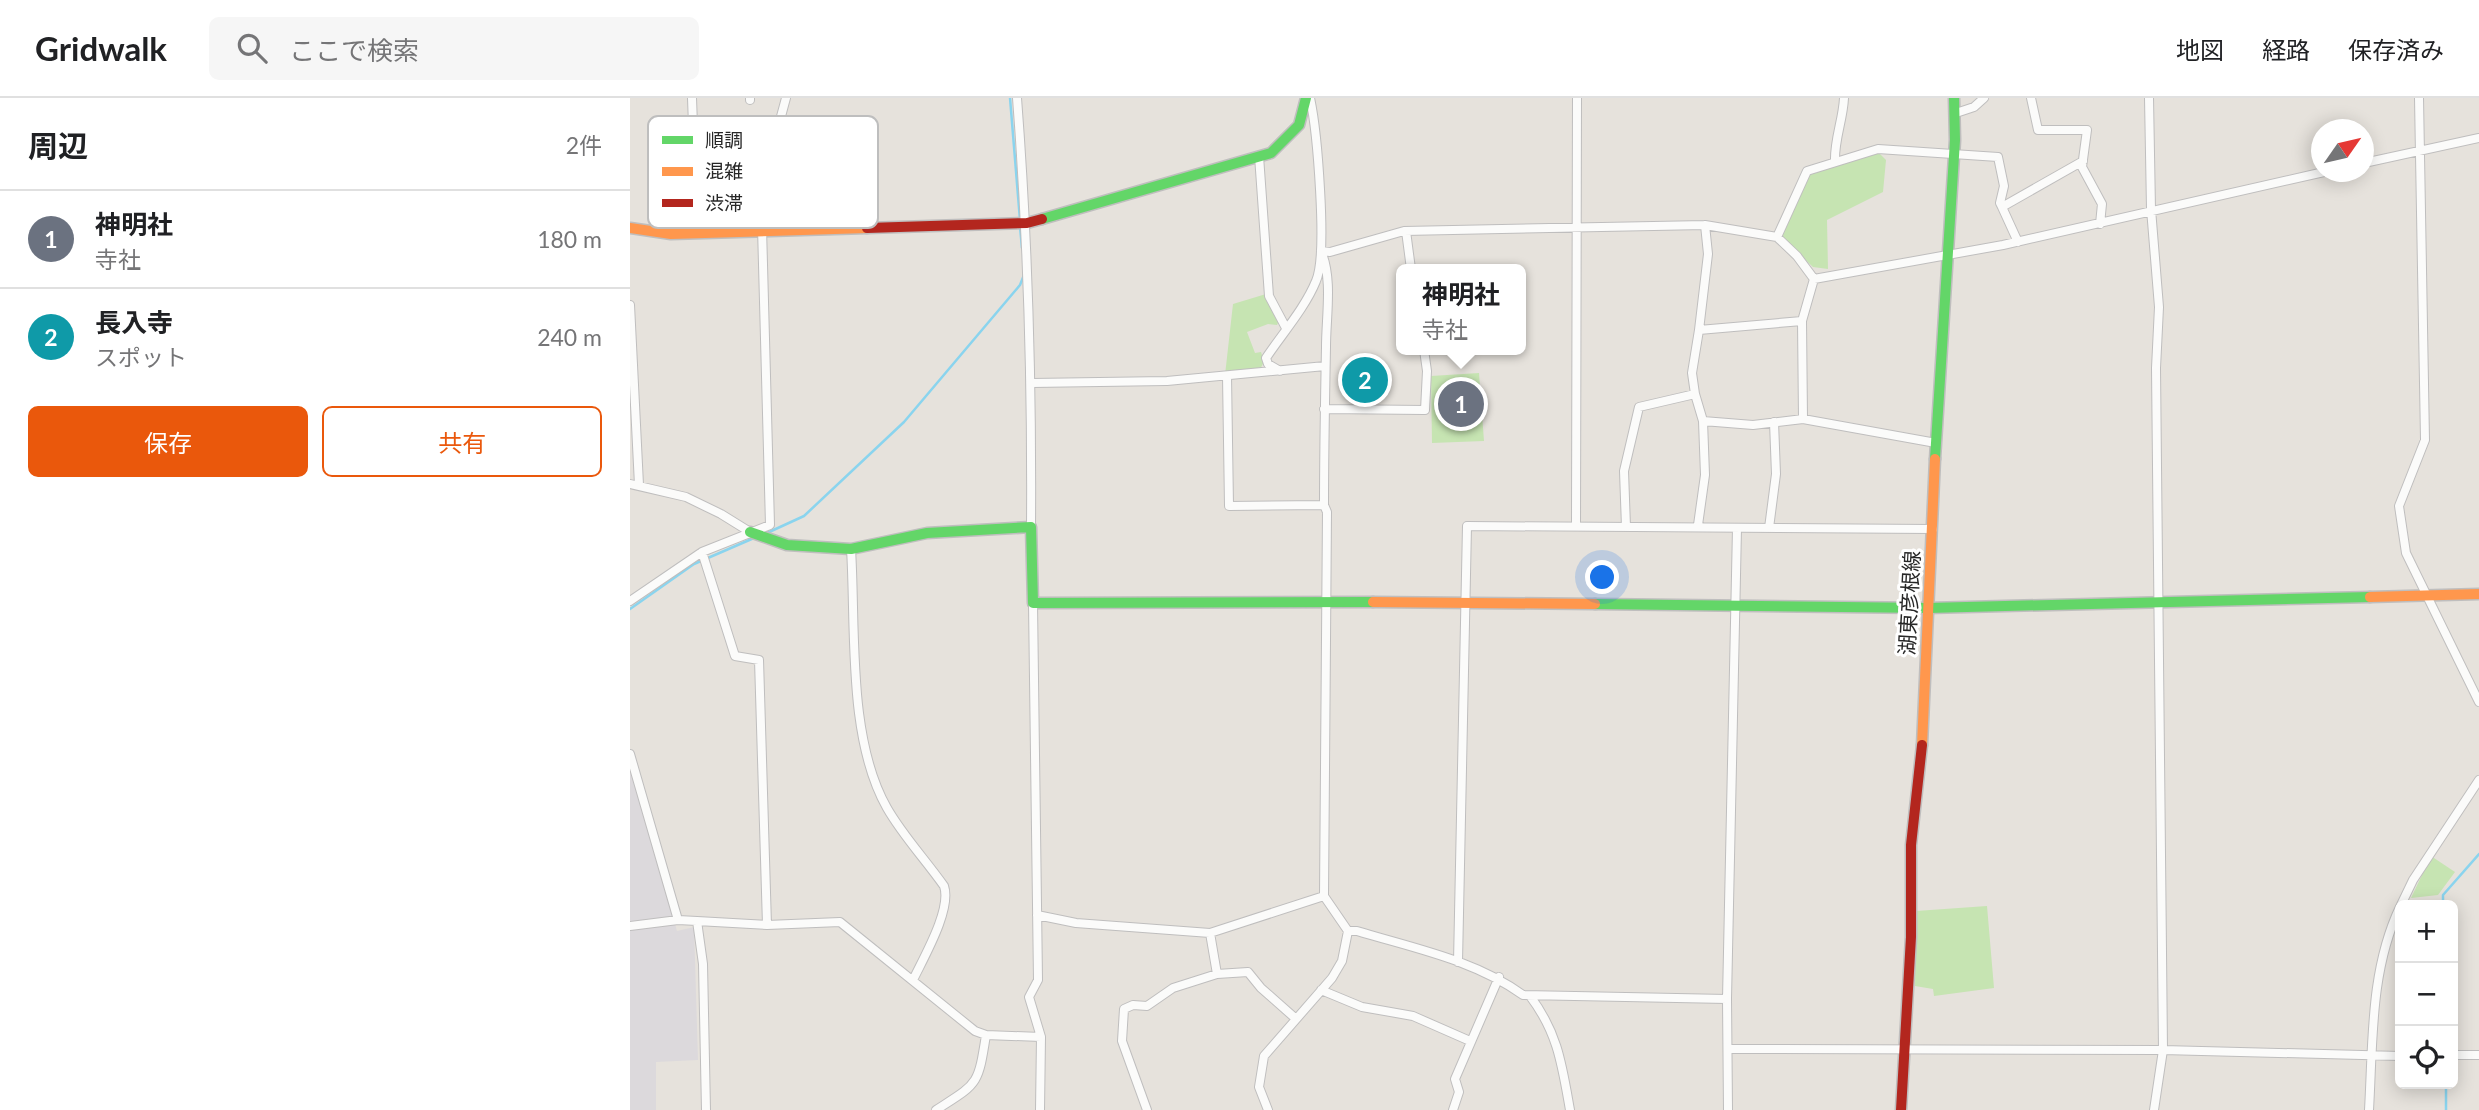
<!DOCTYPE html>
<html lang="ja">
<meta charset="utf-8">
<style>
body{margin:0;font-family:Lato,"Noto Sans JP",sans-serif;background:#f6f6f6;color:#202124}
.controls{position:absolute;right:21px;bottom:21px;display:grid;overflow:hidden;border-radius:10px;box-shadow:0 4px 18px #0003}
.controls button{width:63px;height:63px;display:grid;place-items:center;padding:0;border:0;border-bottom:2px solid #e0e0e0;background:#fff;color:#202124;font:35px sans-serif}
.compass{position:absolute;left:1681px;top:21px;width:63px;height:63px;border-radius:50%;background:#fff;box-shadow:0 4px 18px #0003;rotate:56deg}
.you{position:absolute;left:973px;top:480px;width:24px;height:24px;margin:-18px;border:5px solid #fff;border-radius:50%;background:#1a73e8;box-shadow:0 0 0 10px #1a73e833}
.badge{display:grid;place-items:center;width:46px;height:46px;border-radius:50%;background:#ea580c;color:#fff;font-size:23px;font-weight:700}
.pin{position:absolute;translate:-50% -50%;border:4px solid #fff;box-shadow:0 2px 7px #0006}
.popup{position:absolute;left:766px;top:166px;width:130px;height:91px;box-sizing:border-box;display:grid;place-content:center;border-radius:10px;background:#fff;filter:drop-shadow(0 2px 5px #0005);font-size:23px;white-space:nowrap;color:#757577}
.popup b{font-size:26px;color:#202124}
.popup::after{content:'';position:absolute;left:50%;top:100%;margin-left:-14px;border:14px solid transparent;border-top-color:#fff}
.list{margin:0;padding:0;list-style:none}
h2{display:flex;justify-content:space-between;align-items:center;height:91px;margin:0;padding:0 28px;font-size:30px}
h2 small{font-size:23px;font-weight:400;color:#757577}
.list li{display:grid;grid-template-columns:46px 1fr auto;gap:21px;align-items:center;box-sizing:border-box;height:98px;padding:0 28px;border-top:2px solid #e0e0e0}
.list b{display:block;font-size:26px;white-space:nowrap}
.list p{margin:0;font-size:23px;white-space:nowrap;color:#757577}
.list em{font-size:23px;font-style:normal;color:#757577}
.actions{display:flex;gap:14px;padding:21px 28px}
.actions a{flex:1;padding:16px 0;border:2px solid #ea580c;border-radius:10px;text-align:center;font-size:24px;color:#ea580c}
.actions .main{background:#ea580c;color:#fff}
.icon{flex:none;width:38px;height:38px;fill:none;stroke:currentColor;stroke-width:2;stroke-linecap:round;stroke-linejoin:round}
.map{position:relative;flex:none;width:1849px;height:1012px;overflow:hidden}
header{display:flex;align-items:center;gap:42px;box-sizing:border-box;height:98px;padding:0 35px;background:#fff;border-bottom:2px solid #e0e0e0}
header strong{font-size:33px}
nav{display:flex;gap:38px;margin-inline-start:auto;font-size:24px}
.search{width:490px;height:63px;background:#f6f6f6;display:flex;align-items:center;gap:18px;box-sizing:border-box;padding:0 24px;border-radius:10px;color:#757577;font-size:26px}
main{display:flex}
aside{flex:1;background:#fff}
.map>svg:first-child{display:block}
</style>
<header>
<strong>Gridwalk</strong>
<div class="search"><svg class="icon" aria-label="search" viewBox="0 0 24 24"><circle cx="10" cy="10" r="6"/><path d="M15 15l6 6"/></svg>ここで検索</div>
<nav><a>地図</a><a>経路</a><a>保存済み</a></nav>
</header>
<main>
<aside>
<h2>周辺<small>2件</small></h2>
<ul class="list">
<li><span class="badge" style="background:#6b7280">1</span><div><b>神明社</b><p>寺社</p></div><em>180 m</em></li>
<li><span class="badge" style="background:#0f9aa8">2</span><div><b>長入寺</b><p>スポット</p></div><em>240 m</em></li>
</ul>
<div class="actions"><a class="main">保存</a><a>共有</a></div>
</aside>
<div class="map">
<svg width="1849" height="1012" viewBox="0 0 1849 1012">
<rect width="100%" height="100%" fill="#e6e2dc"/>
<path fill="#dcd9dc" d="M0 664 47 833 64 829 68 962 26 964V1012H0Z"/>
<path fill="#c6e4b2" d="M1248 54 1256 62 1253 94 1197 122 1198 171 1183 169 1150 138 1180 74Z
M636 196 649 223 647 227 638 226 617 234 625 255 631 254 634 264 629 273 595 277 603 206Z
M849 275 854 343 802 345 801 278Z
M1801 758 1825 774 1808 797 1781 800Z
M1357 808 1364 890 1304 898 1303 891 1285 888 1286 813Z"/>
<g fill="none" stroke-linecap="round" stroke-linejoin="round">
<path stroke="#8ad4ee" stroke-width="2.5" d="M380 0 390 122
M390 129 392 150
M137 435 174 418 274 324 390 187 394 177
M0 511 64 466 124 440
M1813 807V797L1849 756
M1816 986V1012"/>
<defs>
<path id="street" d="M120 0V2
M387 0C398 143 402 286 401 429
M1401 0 1408 32H1457L1452 69 1472 106 1470 126
M1519 0 1521 111 1529 209 1526 270 1533 952 1524 1012
M1789 0 1795 342 1769 408 1776 455 1849 604
M1326 15 1344 9 1354 0
M629 58 639 198 656 230
M1205 64C1204 42 1213 22 1214 0
M1734 65 1849 40
M776 133 781 171
M41 136 27 80 47 63 44 35 63 27 62 0
M1147 139 1177 73 1248 51 1368 59 1374 88 1370 105 1372 109
M1388 144 1372 109 1453 63
M691 153C703 181 696 218 696 249 695 302 694 354 694 407L697 414 694 798 718 833H727C783 850 845 862 893 897L1097 901
M691 153 700 154 774 133 1075 127 1147 139 1167 158 1184 181
M1184 181 1373 147 1694 74
M1184 181 1172 223 1173 321 1306 345
M0 207 9 387
M1069 232 1078 156 1075 127
M650 273 638 266 636 260C652 236 675 210 686 183 698 156 687 32 680 0
M597 278 599 408 694 407
M402 285 537 283 695 268
M1065 296 1062 275 1069 232 1172 223
M694 311 795 312 797 273 794 252
M0 386 56 399 91 416 120 434
M1068 427 1075 377 1073 323
M946 428 947 0
M996 429 994 373 1009 309 1065 296 1073 323 1123 327 1173 321
M1139 430 1146 376 1144 324
M221 451C226 529 217 640 257 710 273 738 295 761 314 788 322 811 294 859 283 882
M72 454 105 558 129 562 137 827
M0 503 72 454 140 427 131 92 156 0
M403 505 408 882 399 899 411 939 410 1012
M0 656 48 822
M1771 807 1783 782 1849 682
M407 817 446 825 580 835 694 798
M0 828 48 822 67 823
M828 864 837 428 1303 431
M587 876 618 874 631 890 665 920
M691 892 732 909 783 918 840 943
M900 898C928 935 932 967 940 1012
M1099 951 1533 952 1770 958
M1823 957H1849
M76 1012 73 866 67 823 137 827 210 824 345 933 356 937 411 939
M306 1012C348 985 348 988 356 937
M517 1012 492 943 494 911 503 907 517 908 543 890 587 876 580 835
M638 1012 629 989 634 958 702 880 712 863 718 833
M823 1012 829 994 825 981 869 879
M1098 1012 1097 901 1107 430
M1739 1012C1743 943 1740 872 1770 809"/>
<path id="fast" d="M412 121 641 55 669 27 676 0
M1305 361 1325 42 1324 0
M120 434 157 447 221 451 297 435 401 429 403 505 743 504
M965 506 1298 510 1740 499"/>
<path id="slow" d="M0 130 41 136 237 130
M1740 499 1849 496
M743 504 965 506
M1292 647 1305 361"/>
<path id="jam" d="M237 130 397 125 412 121
M1271 1012 1281 839V747L1292 647"/>
</defs>
<use href="#street" stroke="#bfbebe" stroke-width="10"/>
<use href="#fast" stroke="#bfbebe" stroke-width="13"/>
<use href="#slow" stroke="#bfbebe" stroke-width="13"/>
<use href="#jam" stroke="#bfbebe" stroke-width="13"/>
<use href="#street" stroke="#fbfbfa" stroke-width="8"/>
<use href="#fast" stroke="#63d668" stroke-width="10"/>
<use href="#slow" stroke="#ff974d" stroke-width="10"/>
<use href="#jam" stroke="#b3261e" stroke-width="10"/>
</g>
<g text-anchor="middle" stroke-width="6" stroke-linejoin="round" paint-order="stroke">
<g font-size="21" fill="#272727" stroke="#fff">
<text transform="translate(1280 505) rotate(-87)" y="7">湖東彦根線</text>
</g>
</g>
<rect x="18" y="18" width="230" height="112" rx="10" fill="#fff" stroke="#bebebe" stroke-width="2"/>
<rect x="32" y="38" width="31" height="8" fill="#63d668"/>
<rect x="32" y="69" width="31" height="9" fill="#ff974d"/>
<rect x="32" y="101" width="31" height="8" fill="#b3261e"/>
<g font-size="19" fill="#272727">
<text x="75" y="49">順調</text>
<text x="75" y="80">混雑</text>
<text x="75" y="112">渋滞</text>
</g>
</svg>
<div class="controls">
<button>+</button>
<button>−</button>
<button><svg class="icon" aria-label="locate" viewBox="0 0 24 24"><circle cx="12" cy="12" r="6"/><path d="M12 2v4M12 18v4M2 12h4M18 12h4"/></svg></button>
</div>
<svg class="compass" viewBox="-18 -18 36 36"><path d="M0-13l5 13h-10z" fill="#e53935"/><path d="M0 13l5-13h-10z" fill="#757577"/></svg>
<div class="you"></div>
<div class="pin badge" style="left:831px;top:306px;background:#6b7280">1</div>
<div class="popup"><b>神明社</b>寺社</div>
<div class="pin badge" style="left:735px;top:282px;background:#0f9aa8">2</div>
</div>
</main>
